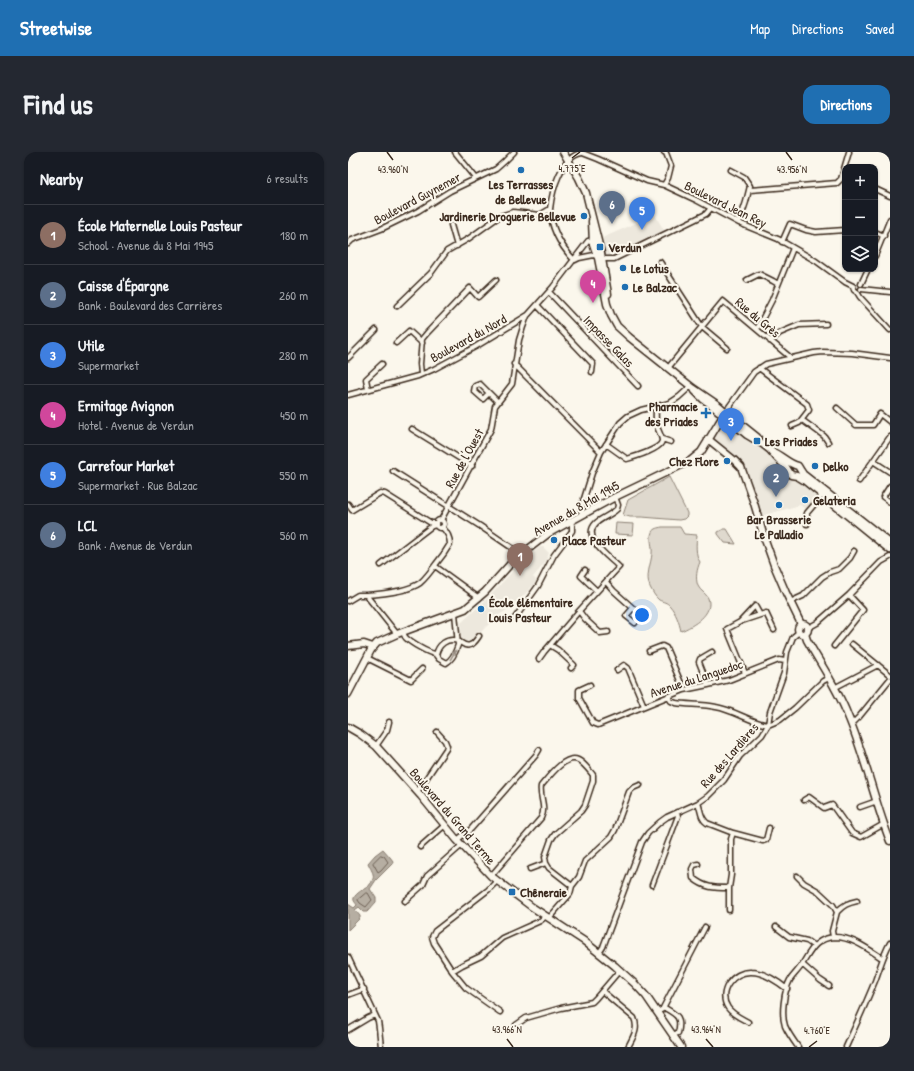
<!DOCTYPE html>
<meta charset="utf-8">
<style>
body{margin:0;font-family:"Patrick Hand",sans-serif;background:#242831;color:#f1f3f6}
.controls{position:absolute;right:12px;top:12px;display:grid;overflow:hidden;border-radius:8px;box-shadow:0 1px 3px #0004}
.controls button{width:36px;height:36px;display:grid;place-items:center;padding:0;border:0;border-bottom:1px solid #363941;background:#171b24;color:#f1f3f6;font:20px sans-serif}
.you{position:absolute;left:294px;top:463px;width:14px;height:14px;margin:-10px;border:3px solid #fff;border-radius:50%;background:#1a73e8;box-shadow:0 0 0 6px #1a73e833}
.badge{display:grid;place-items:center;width:26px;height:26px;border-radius:50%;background:#1f6fb2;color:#fff;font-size:13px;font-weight:700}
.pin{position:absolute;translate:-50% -33px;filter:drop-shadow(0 1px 2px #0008)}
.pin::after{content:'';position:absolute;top:21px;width:14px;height:12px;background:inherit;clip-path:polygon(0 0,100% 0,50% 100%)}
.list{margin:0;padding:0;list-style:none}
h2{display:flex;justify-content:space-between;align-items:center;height:52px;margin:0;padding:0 16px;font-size:17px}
h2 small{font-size:13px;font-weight:400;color:#9ea1a6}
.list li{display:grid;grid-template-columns:26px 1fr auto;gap:12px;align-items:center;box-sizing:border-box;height:60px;padding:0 16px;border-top:1px solid #363941}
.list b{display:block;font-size:15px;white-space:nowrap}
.list p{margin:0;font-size:13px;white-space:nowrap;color:#9ea1a6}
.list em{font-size:13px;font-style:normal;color:#9ea1a6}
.icon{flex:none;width:22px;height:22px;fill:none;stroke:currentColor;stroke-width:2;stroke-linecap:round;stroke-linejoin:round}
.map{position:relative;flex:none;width:542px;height:895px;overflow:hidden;border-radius:12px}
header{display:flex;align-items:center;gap:24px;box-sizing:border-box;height:56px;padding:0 20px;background:#1f6fb2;color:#fff}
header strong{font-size:19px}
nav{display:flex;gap:22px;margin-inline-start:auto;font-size:14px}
.intro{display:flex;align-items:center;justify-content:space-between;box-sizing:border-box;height:96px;padding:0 24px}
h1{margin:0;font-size:28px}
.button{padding:10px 18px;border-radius:12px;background:#1f6fb2;color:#fff;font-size:14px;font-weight:700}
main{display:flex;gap:24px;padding:0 24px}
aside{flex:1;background:#171b24;border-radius:12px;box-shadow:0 1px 3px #0004}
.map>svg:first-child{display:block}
</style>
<header>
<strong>Streetwise</strong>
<nav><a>Map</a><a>Directions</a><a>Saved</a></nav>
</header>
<div class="intro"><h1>Find us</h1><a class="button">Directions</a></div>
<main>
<aside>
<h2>Nearby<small>6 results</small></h2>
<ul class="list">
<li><span class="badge" style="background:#8d6e63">1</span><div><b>École Maternelle Louis Pasteur</b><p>School · Avenue du 8 Mai 1945</p></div><em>180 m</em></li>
<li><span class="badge" style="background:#5c6f8a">2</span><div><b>Caisse d'Épargne</b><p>Bank · Boulevard des Carrières</p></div><em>260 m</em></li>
<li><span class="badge" style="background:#3f7fe0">3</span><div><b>Utile</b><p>Supermarket</p></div><em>280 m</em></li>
<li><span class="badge" style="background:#d1479c">4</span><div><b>Ermitage Avignon</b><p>Hotel · Avenue de Verdun</p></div><em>450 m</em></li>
<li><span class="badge" style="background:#3f7fe0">5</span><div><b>Carrefour Market</b><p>Supermarket · Rue Balzac</p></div><em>550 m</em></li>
<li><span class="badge" style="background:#5c6f8a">6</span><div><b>LCL</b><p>Bank · Avenue de Verdun</p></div><em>560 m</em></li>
</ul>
</aside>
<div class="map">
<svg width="542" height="895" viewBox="0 0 542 895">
<rect width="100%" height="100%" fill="#fbf7ec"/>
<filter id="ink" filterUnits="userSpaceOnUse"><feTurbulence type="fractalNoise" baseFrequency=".025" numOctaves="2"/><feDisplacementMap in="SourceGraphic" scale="8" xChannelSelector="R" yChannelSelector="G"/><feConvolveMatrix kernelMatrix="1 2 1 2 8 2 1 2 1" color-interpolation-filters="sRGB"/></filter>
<g filter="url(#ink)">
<path fill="#ede8dd" d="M307 63 317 80 268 104H258L254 86Z
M378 269 409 292 471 342 458 358 452 353 413 364 391 309 365 286Z
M192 395H195L201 401 197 411 185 425 189 429 167 453 164 451 159 458 149 464 126 487 117 490H116L114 487 112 479 113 471 141 445 172 411Z"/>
<path fill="#dfd9ce" stroke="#8d8276" d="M321 325 339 361V364L336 367 331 368 294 365H282L275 363 280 348Z
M268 371 286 372 285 383 267 382Z
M314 375H332L336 382 349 383C348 391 347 403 352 410 349 417 347 426 350 434 352 439 358 441 360 446 366 462 345 474 333 479 331 470 328 461 322 454 319 450 315 450 311 448 307 445 304 439 302 435 297 424 303 412 304 402 305 394 301 387 304 380 306 376 310 376 314 375Z
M376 377H379L388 392 377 391 370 382V380Z"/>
<path fill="#b6aea2" stroke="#85796d" d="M35 697 42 705 45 709 44 712 28 728 22 737 28 746V750L19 760H16L11 755 7 758 12 764V766L0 778V752L6 756 9 753C8 751 5 749 6 746 7 742 17 736 20 735 29 724 25 722 20 711L27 703Z"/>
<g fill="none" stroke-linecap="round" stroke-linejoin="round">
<path stroke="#6c5f53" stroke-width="1" d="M33 703 36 704 40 710 33 718 30 720 25 711Z
M18 741H20L24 748 18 755 12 751 10 748Z"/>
<defs>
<path id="street" d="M107 0 128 26
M232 0 250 7 299 29 316 33 348 48 391 71 430 87 468 109 497 130 505 134
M383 18 396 25 402 34 398 50 391 71
M316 33 320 26 323 14 318 1 316 0
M527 37 542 44
M402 38 489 31 493 27 501 0
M202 57C203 77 212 93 226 108
M103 73 109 94
M527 80 536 84
M434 90 442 72 458 78 468 80 497 78
M0 92 4 88 33 77 70 59 102 39 148 17 157 9 166 0
M527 104 542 67
M227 108 231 106 246 103 254 107H266L358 62 363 56
M312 110 354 175 379 196
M399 128 411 122 425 129 430 132
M513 132 520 117
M505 134 506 138 509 140 512 145 542 178
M513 137 542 140
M201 140 290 234
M189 153 245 212 244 220
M49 154 83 121 99 99 120 87 152 64 165 60 192 63 202 57C204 39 213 4 234 1
M409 177 424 148 445 96
M422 189 432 181 451 173 478 172
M48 191 61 179 74 191
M0 206 28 178
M166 212 253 300
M320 216 375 149 443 206
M411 216 459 252 461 258 451 271 444 274
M73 222 72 212 74 187 79 181 122 136 130 145 148 128
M20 237 18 227 34 212
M141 241 135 247 126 239 127 234 132 232 150 250
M0 243 70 224 86 217 127 195 180 163 205 135 240 89 246 88
M489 256 508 273H525L532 262 542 270
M378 259 406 220 418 212 466 201 475 200 504 201 542 206
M454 268 476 284 480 290
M64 277 124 314
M314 287 323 290
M258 292 279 307C286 305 313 297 314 289 314 284 310 279 309 274 307 268 308 261 308 255
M525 309 542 320
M45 319 132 374 173 402
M511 329 542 285
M542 334 535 345 542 350
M0 352 4 358 32 341 37 342 83 371H88
M234 363 233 358 234 353 244 321 253 300 272 271 280 264 293 258 322 251 331 245 343 234
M93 368 143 277 147 254 164 232 171 188 175 175 179 164
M88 372a4 4 0 1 1 8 0a4 4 0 1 1-8 0Z
M459 372V361L476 341
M33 413 84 374 88 373
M87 414 131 446
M237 418 233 424 249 439
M258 430 266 439 285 456 278 464 287 471 293 463 285 456
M18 443C33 442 59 440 72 431 78 426 83 419 88 412 93 406 98 399 102 392 102 385 99 380 94 375
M0 449 10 443H18L49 482
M442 450 455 444 474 425 482 420 491 417 502 406 506 399
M231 459 237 467 252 481 260 480
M167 466 190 434 206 403 224 379V373L223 369
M394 469 412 463
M460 476 469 471 501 443 533 410 542 405
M55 480C56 482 56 484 58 486 63 491 80 501 87 502L91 507 98 511C104 508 108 499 110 493L107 461
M504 492 542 523
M202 493 210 498 226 513 223 516
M486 494 515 458 501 443
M301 499 314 494 318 496 336 538
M88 503C90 493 99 485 110 489 114 491 117 495 122 493 126 492 129 487 131 484
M19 506 63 528 74 517
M191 507 196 500 231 459 271 415C261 405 233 386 248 371 255 365 263 363 269 357L270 353 267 345
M269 518 276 513 280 516 296 554
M397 521 379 477 392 470 407 454 412 463 418 461 426 478
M242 533 231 538V546L245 571 250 573 336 538 360 533 381 528 431 508 437 509
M360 533 351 510 352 507 364 500
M486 536 530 513
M320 544 323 549 328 551C340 553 355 552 368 555 386 558 402 570 420 573L422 560 436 521 439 500 445 485 451 480
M504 572 511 565 542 527
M28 594 39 578 41 570
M69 639 71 637 98 597 99 594 97 589 89 580
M456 648 461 645 476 656 484 653 504 681 513 685 536 672
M350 651C353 658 352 666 359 671L385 681 415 689 418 688 421 676
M512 655 529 649
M109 688 123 677 188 603 191 598
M72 695 97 673
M350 712 346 713 344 717 345 726C357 736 366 736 381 736
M182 717 198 711
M143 724 193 666C199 655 191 645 193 634 200 626 217 602 230 608 236 611 241 618 245 623V629L237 653 233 659 207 682 203 688 197 705 198 711 201 716 224 734 222 742 201 766
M449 724 456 731 470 739 485 753 489 760 484 779 485 785
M149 729 140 738 87 779 84 785 86 791 104 819 118 836 152 860
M304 733 330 664 329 660
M224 734 231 725 237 709 263 685 267 678 281 640 285 636 292 633
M57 749 75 733 79 724 114 693
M381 758V736L383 723V687L385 681
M489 760C495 753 500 751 509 749
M428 775 441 785 459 789 466 794
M251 801 255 795 294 690 300 681 312 670 319 665 350 651 360 644 376 628 392 604 414 583 420 573 432 568 447 556 475 529 481 526
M0 805 30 869 31 876 33 895
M455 813 472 828 481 834
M104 819 114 813 133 804 154 786 192 769 198 764
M254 839 286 866C291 877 285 885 280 895
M0 843 16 837
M315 856 357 775
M309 860 317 856C329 863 334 865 330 881L324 883
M400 870C393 866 385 863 380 856 369 840 385 819 403 820 416 820 429 829 439 837
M168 873 178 866 213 856 244 850 248 846 272 818
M0 878 20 866 27 863
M450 895C445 888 440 881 437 874 433 862 436 839 442 828 446 822 452 817 455 811 463 798 468 786 487 785 504 785 520 797 534 806
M498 895C508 873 518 851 527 829 532 816 535 803 542 791"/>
<path id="secondary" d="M215 0 231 26 238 41 253 101 260 142
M244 69 245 92 250 106 259 152 263 163 269 174 281 185 345 236 370 253 384 265 409 285 413 291
M347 239 355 247 361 251 399 283 409 289 413 291 422 298 429 306 438 315 443 323 449 324 457 329 542 398
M360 287 386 308 393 315 406 351 416 385 426 413 438 441 453 472
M425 300C434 304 441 312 450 314L453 319 455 322 542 391
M450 477a5 5 0 1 1 10 0a5 5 0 1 1-10 0Z
M457 482 459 488C473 513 490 537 500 564 517 604 526 648 542 689
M0 494 16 492 25 495
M0 542 23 498 29 491 49 482 117 457 137 440 165 409 201 381 267 345 342 309 353 300 378 259
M0 575 12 582 28 594 73 644 109 688 143 724 184 755 236 789 267 814 287 832 298 844 333 895"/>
</defs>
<use href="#street" stroke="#3b2a1e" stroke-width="7"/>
<use href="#secondary" stroke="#3b2a1e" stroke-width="9"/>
<use href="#street" stroke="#fbf7ec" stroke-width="4"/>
<use href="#secondary" stroke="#fbf7ec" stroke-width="6"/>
</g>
<defs><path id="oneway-solid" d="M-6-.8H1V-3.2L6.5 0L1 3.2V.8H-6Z"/></defs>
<use fill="#9b9085" href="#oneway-solid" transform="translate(105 503) rotate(-60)"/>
</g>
<path fill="none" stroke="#3b2a1e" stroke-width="1.5" d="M39 0 45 8M438 0 444 8M224 6 232 0M159 887 165 895M358 887 365 895M461 895 469 889"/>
<g fill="#1f6fb2" stroke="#fbf7ec" stroke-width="1.5">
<circle cx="173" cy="18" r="4"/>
<circle cx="236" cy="64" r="4"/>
<rect x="248" y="91" width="8" height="8" rx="2"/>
<circle cx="275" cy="116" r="4"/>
<circle cx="277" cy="135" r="4"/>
<path d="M356 255h4v4h4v4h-4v4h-4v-4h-4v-4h4z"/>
<rect x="405" y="285" width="8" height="8" rx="2"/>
<circle cx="379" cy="309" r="4"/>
<circle cx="467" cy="314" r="4"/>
<circle cx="457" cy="348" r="4"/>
<circle cx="431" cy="353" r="4"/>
<circle cx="206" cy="388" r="4"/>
<circle cx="133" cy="457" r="4"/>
<rect x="160" y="736" width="8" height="8" rx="2"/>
</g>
<g text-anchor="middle" stroke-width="4" stroke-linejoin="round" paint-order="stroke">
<g font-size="13" font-weight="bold" fill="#3b2a1e" stroke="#fbf7ec" text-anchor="start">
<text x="173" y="37" text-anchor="middle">Les Terrasses<tspan x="173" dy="15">de Bellevue</tspan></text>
<text x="228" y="69" text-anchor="end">Jardinerie Droguerie Bellevue</text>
<text x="260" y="100">Verdun</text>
<text x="283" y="121">Le Lotus</text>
<text x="285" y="140">Le Balzac</text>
<text x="350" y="259" text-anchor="end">Pharmacie<tspan x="350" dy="15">des Priades</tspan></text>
<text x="417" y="294">Les Priades</text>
<text x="371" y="314" text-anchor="end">Chez Flore</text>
<text x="475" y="319">Delko</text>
<text x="465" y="353">Gelateria</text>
<text x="431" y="372" text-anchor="middle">Bar Brasserie<tspan x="431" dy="15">Le Palladio</tspan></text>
<text x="214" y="393">Place Pasteur</text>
<text x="141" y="455">École élémentaire<tspan x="141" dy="15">Louis Pasteur</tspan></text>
<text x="172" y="745">Chêneraie</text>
</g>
<g font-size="13" fill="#3b2a1e" stroke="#fbf7ec">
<text transform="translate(69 46) rotate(-28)" y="5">Boulevard Guynemer</text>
<text transform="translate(378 52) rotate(26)" y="5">Boulevard Jean Rey</text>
<text transform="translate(410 165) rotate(40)" y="5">Rue du Grès</text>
<text transform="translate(120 186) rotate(-29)" y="5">Boulevard du Nord</text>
<text transform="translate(261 189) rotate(46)" y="5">Impasse Galas</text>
<text transform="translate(116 306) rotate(-61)" y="5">Rue de l'Ouest</text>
<text transform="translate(228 356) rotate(-30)" y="5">Avenue du 8 Mai 1945</text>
<text transform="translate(348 526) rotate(-18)" y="5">Avenue du Languedoc</text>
<text transform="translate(381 603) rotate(-49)" y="5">Rue des Lardières</text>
<text transform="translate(105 664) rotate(49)" y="5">Boulevard du Grand Terme</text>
</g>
</g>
<g font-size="10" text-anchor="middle" fill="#3b2a1e" stroke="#fbf7ec" stroke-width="4" stroke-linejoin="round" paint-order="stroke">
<text x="224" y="20">4.775°E</text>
<text x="45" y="21">43.960°N</text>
<text x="444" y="21">43.956°N</text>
<text x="159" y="881">43.966°N</text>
<text x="358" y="881">43.964°N</text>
<text x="469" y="882">4.760°E</text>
</g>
</svg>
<div class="controls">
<button>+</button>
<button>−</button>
<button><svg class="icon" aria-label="layers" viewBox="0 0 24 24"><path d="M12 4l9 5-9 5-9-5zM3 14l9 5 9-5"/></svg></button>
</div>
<div class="you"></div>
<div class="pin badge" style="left:172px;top:424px;background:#8d6e63">1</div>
<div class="pin badge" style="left:428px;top:345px;background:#5c6f8a">2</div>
<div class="pin badge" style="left:383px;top:289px;background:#3f7fe0">3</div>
<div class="pin badge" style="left:245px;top:151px;background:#d1479c">4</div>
<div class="pin badge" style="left:294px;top:78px;background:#3f7fe0">5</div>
<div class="pin badge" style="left:264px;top:72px;background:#5c6f8a">6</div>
</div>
</main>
